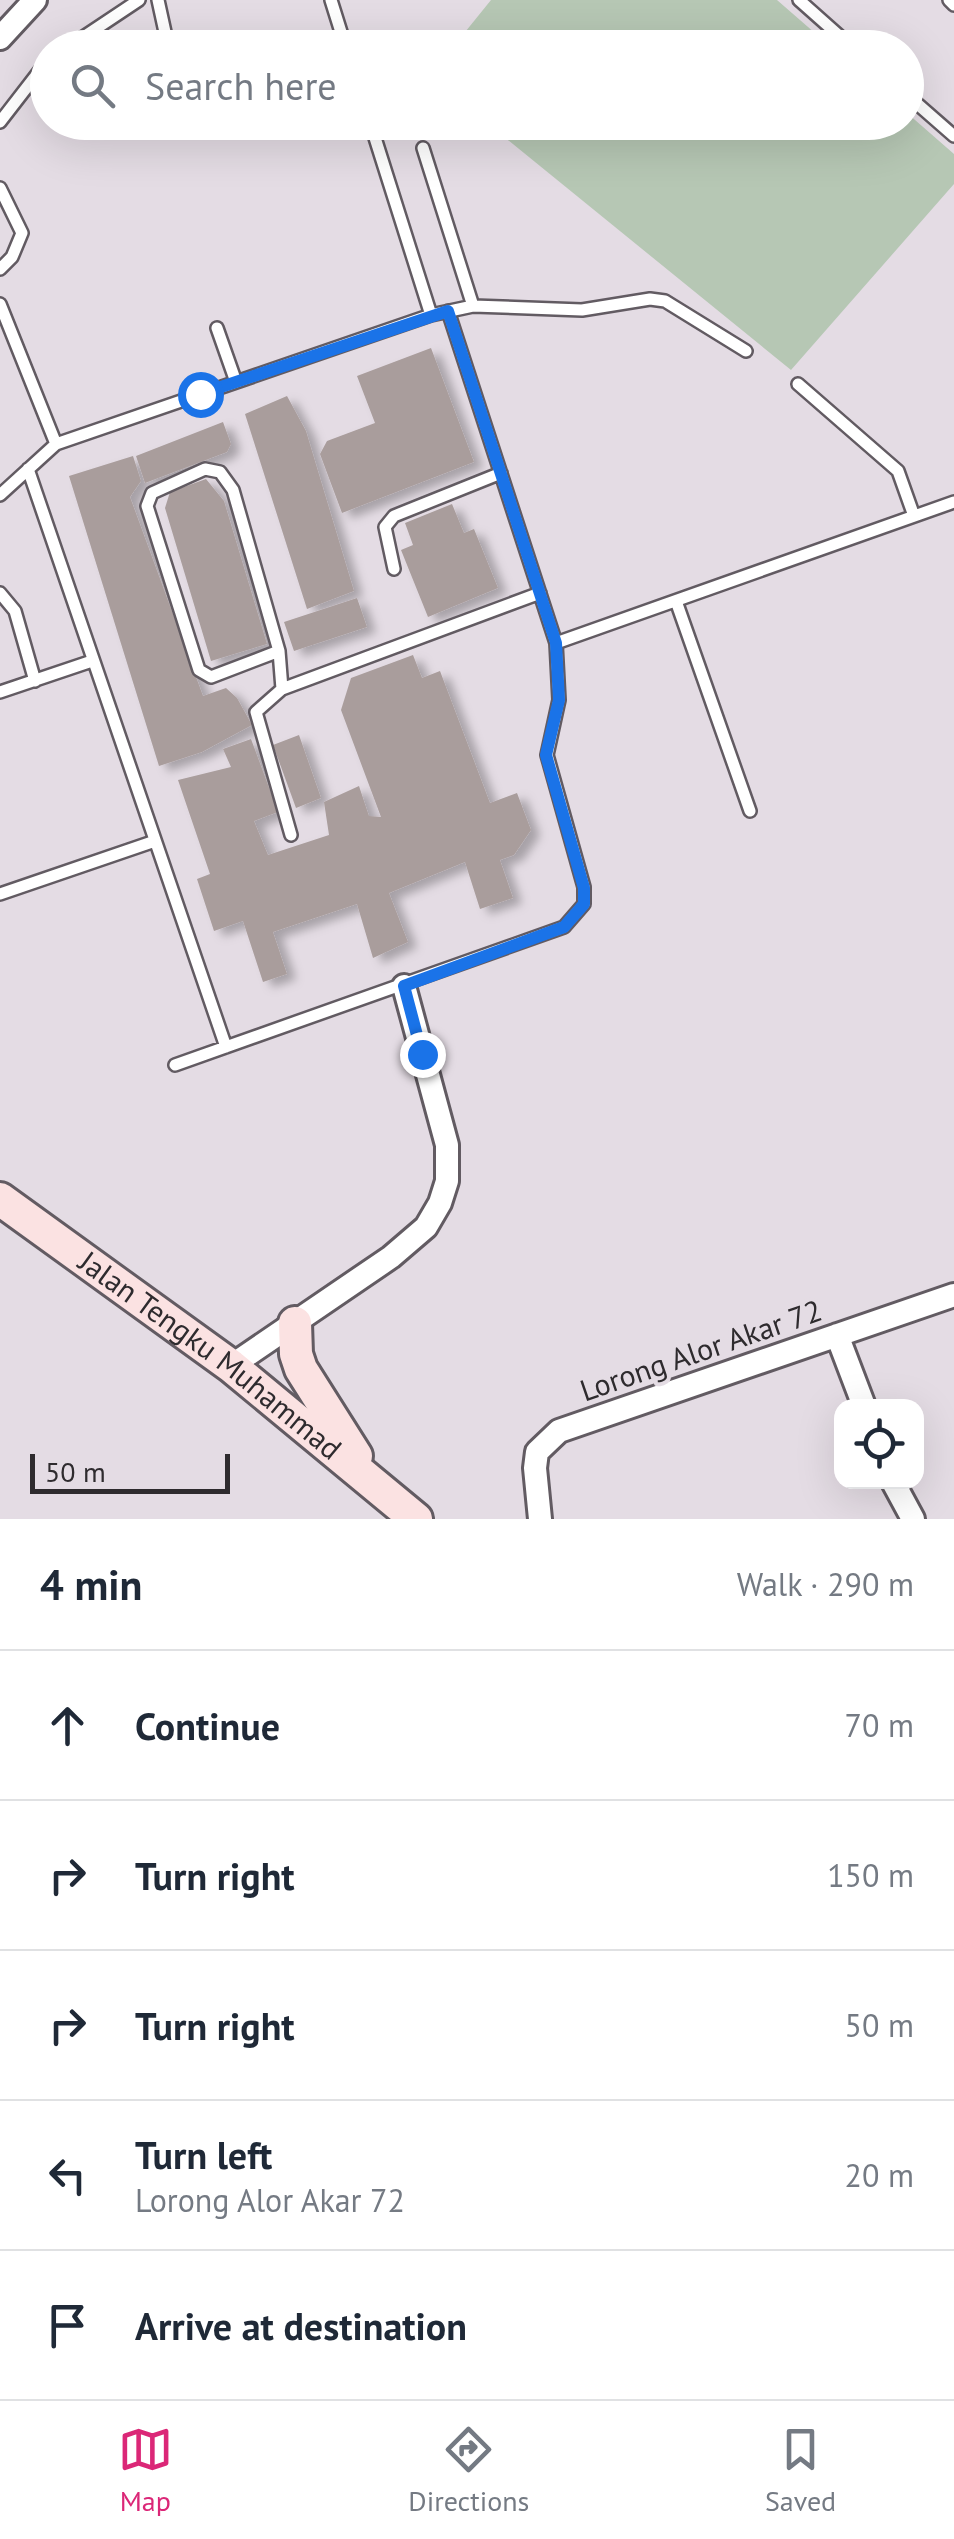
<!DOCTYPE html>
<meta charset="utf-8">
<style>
body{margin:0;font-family:"PT Sans",sans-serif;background:#f6f6f7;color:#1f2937}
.controls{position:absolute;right:30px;bottom:30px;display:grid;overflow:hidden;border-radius:20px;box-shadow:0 10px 40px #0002}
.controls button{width:90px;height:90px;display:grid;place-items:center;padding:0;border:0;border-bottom:2px solid #e0e1e3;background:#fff;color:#1f2937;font:50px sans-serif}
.scale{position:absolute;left:30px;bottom:25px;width:200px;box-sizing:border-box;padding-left:10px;border:5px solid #2e2b2e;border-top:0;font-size:28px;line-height:35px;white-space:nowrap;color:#2e2b2e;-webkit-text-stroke:8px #e4dce4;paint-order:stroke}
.stop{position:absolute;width:30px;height:30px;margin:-22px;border:8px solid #1a73e8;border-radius:50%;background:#fff}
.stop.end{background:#1a73e8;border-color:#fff;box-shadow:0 2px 10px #0008}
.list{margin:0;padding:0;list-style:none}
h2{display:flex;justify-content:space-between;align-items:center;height:130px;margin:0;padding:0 40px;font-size:42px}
h2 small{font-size:32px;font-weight:400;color:#747a83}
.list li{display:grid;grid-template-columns:65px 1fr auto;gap:30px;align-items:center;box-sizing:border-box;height:150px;padding:0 40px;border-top:2px solid #e0e1e3}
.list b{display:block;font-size:38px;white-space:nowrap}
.list p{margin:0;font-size:32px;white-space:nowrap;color:#747a83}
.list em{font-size:32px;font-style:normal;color:#747a83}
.icon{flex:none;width:55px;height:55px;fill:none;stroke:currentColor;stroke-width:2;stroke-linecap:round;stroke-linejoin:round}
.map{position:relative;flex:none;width:954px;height:1519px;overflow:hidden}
.search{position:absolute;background:#fff;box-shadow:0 10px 40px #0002;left:30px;right:30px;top:30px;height:110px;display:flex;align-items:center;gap:25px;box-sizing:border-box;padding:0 35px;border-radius:55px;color:#747a83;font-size:38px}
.sheet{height:880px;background:#fff}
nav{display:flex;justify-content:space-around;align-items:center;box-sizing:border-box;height:140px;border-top:2px solid #e0e1e3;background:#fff;font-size:28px;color:#747a83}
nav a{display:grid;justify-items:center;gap:5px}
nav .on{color:#db2777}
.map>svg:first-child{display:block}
</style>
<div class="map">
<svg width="954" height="1519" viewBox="0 0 954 1519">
<defs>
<filter id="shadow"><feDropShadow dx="9" dy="5.5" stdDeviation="5" flood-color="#0004"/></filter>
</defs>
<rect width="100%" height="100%" fill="#e4dce4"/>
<path fill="#b6c7b4" d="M491 0H777L831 47H453Z
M907 113 954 154V184L791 370 487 123 906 122Z"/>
<path fill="#a99d9c" filter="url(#shadow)" d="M431 348 474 462 342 513 320 454 327 441 375 423 357 376Z
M287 396 306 431 354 591 307 609 245 414Z
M223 422 231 444 227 452 145 483 136 456Z
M133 456 141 481 130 497 203 696 226 688 237 698 252 725 202 752 159 766 69 476Z
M206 479 224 501 267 644 211 661 165 508 170 492Z
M452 504 464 533 474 529 498 588 428 617 401 550 413 545 405 523Z
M357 598 367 627 294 651 284 622Z
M413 655 422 678 440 671 490 803 517 793 531 830 514 855 500 860 513 898 480 909 465 862 389 893 408 942 373 958 357 904 273 932 287 974 263 982 243 921 214 931 197 879 210 874 178 780 231 767 223 749 251 739 278 812 254 821 268 855 329 835 324 802 359 786 369 816 381 817 341 710 351 678Z
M299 735 321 798 296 808 273 745Z"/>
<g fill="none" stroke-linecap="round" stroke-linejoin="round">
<defs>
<path id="lane" d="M158 0 165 32 162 48
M331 0 346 48
M799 0 853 48
M949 0 954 5
M67 48 139 0
M906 94 954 136
M0 122 48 60
M370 122 431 315
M423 148 473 306
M0 188 22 233 12 257 0 269
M0 304 56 444
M448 311 556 643
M217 328 236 382
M798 384 898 471 914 516
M28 469 226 1047
M0 495 56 444 431 315 473 306 582 310 650 299 665 301 746 351
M394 569 385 527 394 516 501 473
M0 593 15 611 35 681
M676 601 750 811
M279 651 211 677 199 670 147 506 152 493 205 469 220 472 233 490 279 651 282 689
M0 692 92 661
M291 835 256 712 282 689 540 593
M0 894 155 841
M175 1065 564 927 584 904V887L547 755 559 700 556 643 954 502"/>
<path id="street" d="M0 38 35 0
M837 1335 864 1406
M231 1366 391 1257 426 1227 440 1203 447 1181V1145L404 986
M893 1482 913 1519
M540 1519 535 1468 537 1452 559 1431 954 1295"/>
<g id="secondary">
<path id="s1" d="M0 1199 231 1366 416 1519"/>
<path d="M295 1323 296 1354 301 1369 356 1456"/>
</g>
</defs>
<use href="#lane" stroke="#625b62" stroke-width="16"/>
<use href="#street" stroke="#625b62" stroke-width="28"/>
<use href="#secondary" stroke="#625b62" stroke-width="38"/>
<use href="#lane" stroke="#fff" stroke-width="11"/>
<use href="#street" stroke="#fff" stroke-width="22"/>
<use href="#secondary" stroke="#fbe2e2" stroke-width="32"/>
</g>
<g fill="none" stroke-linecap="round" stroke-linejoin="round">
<path stroke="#1a73e8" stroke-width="12" d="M200 394 448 311 556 643 559 700 546 755 584 888V904L564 927 404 986 422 1054"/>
</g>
<g text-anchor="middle" stroke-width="8" stroke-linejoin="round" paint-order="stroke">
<g font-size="30" fill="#2e2b2e" stroke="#e4dce4">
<text transform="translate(701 1351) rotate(-19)" y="10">Lorong Alor Akar 72</text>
<text dy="10" stroke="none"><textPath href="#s1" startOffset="262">Jalan Tengku Muhammad</textPath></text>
</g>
</g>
</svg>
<div class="controls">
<button><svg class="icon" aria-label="locate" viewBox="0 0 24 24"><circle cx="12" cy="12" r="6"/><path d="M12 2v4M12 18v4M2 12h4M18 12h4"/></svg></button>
</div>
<div class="scale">50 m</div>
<div class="stop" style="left:200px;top:394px"></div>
<div class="stop end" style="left:422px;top:1054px"></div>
<div class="search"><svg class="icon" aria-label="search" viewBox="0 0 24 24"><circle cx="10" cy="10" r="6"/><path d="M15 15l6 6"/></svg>Search here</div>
</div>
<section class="sheet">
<h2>4 min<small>Walk · 290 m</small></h2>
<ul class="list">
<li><svg class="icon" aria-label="ahead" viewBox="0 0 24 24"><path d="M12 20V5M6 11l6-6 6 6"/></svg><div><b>Continue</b></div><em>70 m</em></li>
<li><svg class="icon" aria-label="right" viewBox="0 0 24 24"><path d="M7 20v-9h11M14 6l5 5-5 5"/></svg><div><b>Turn right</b></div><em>150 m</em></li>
<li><svg class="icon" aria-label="right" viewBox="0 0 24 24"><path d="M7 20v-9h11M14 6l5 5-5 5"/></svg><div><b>Turn right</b></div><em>50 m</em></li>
<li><svg class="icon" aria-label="left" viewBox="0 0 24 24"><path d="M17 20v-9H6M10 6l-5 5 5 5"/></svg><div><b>Turn left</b><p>Lorong Alor Akar 72</p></div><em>20 m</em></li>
<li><svg class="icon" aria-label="arrive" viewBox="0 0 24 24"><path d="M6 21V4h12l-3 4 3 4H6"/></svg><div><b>Arrive at destination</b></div></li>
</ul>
</section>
<nav>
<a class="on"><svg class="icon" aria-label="map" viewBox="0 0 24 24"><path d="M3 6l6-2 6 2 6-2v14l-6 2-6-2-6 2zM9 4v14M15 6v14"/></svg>Map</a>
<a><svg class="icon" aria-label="directions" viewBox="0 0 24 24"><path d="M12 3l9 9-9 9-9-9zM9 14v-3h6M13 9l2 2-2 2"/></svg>Directions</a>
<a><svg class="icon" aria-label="saved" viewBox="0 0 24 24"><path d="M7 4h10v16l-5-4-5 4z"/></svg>Saved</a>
</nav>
